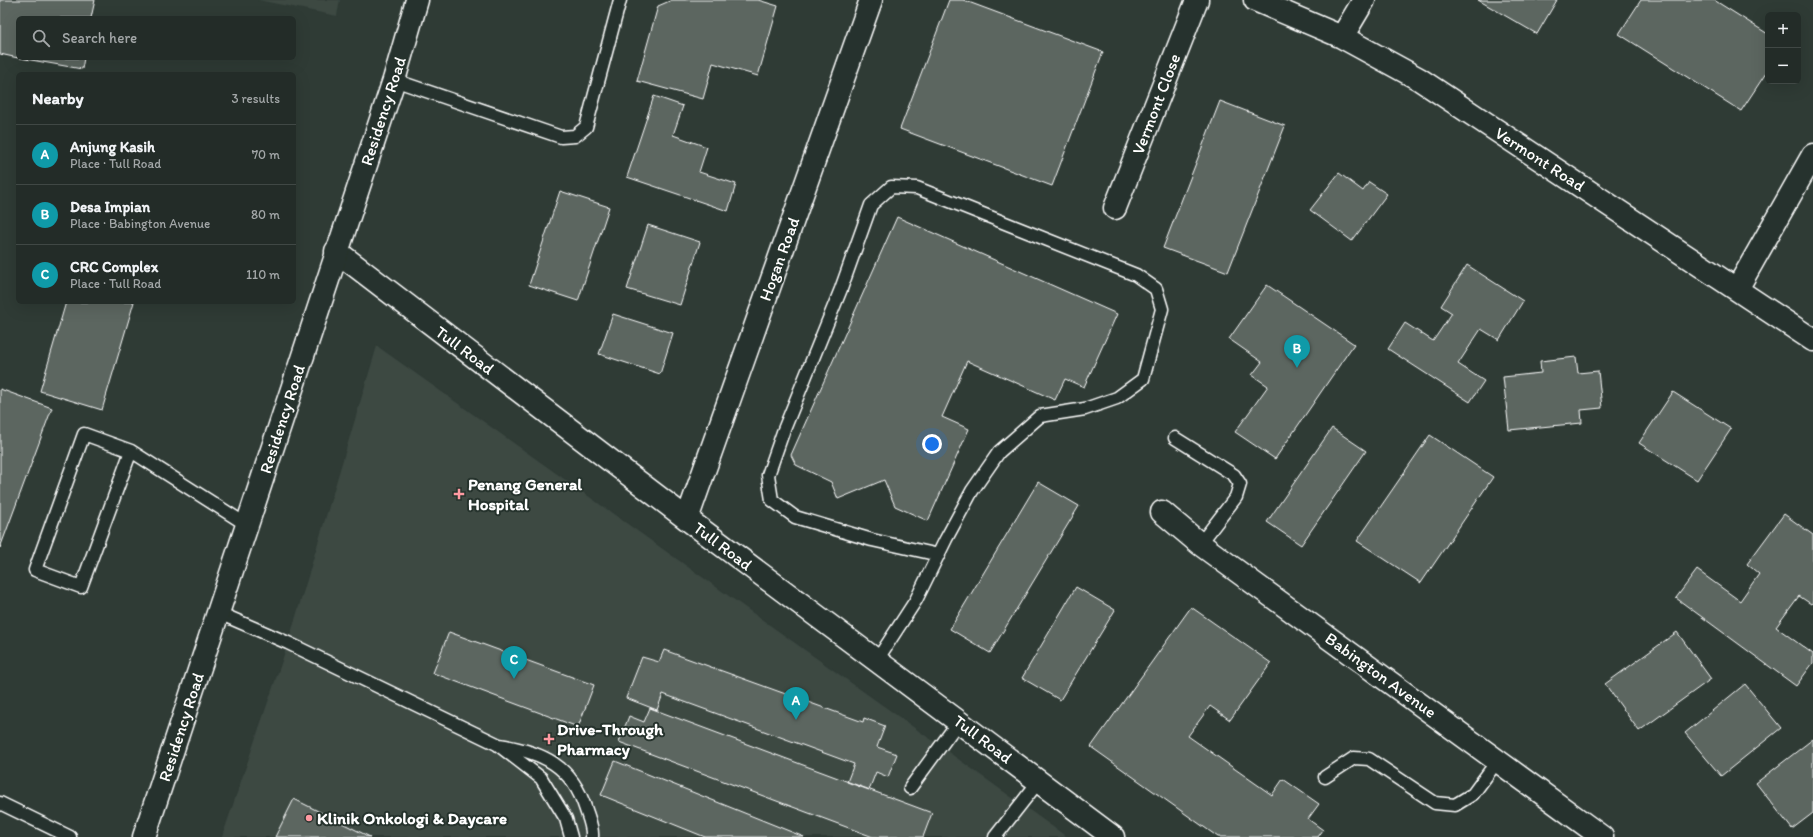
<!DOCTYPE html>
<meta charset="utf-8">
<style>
body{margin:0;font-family:Itim,sans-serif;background:#2b3430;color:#f1f3f6}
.controls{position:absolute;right:12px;top:12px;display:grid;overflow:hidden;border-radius:6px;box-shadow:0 4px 16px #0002}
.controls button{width:36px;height:36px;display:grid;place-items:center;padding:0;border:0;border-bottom:1px solid #404845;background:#232c28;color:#f1f3f6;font:20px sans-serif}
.you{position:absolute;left:932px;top:444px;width:14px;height:14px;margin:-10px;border:3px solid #fff;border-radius:50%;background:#1a73e8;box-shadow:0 0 0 6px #1a73e833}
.badge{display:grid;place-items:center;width:26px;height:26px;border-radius:50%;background:#ff9aa2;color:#fff;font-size:13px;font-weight:700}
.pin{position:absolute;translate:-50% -33px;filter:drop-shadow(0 1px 2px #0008)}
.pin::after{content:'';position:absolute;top:21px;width:14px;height:12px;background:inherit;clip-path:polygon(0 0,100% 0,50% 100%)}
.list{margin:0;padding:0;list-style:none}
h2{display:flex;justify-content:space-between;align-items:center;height:52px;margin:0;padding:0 16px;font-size:17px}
h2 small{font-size:13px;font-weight:400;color:#a3a7a8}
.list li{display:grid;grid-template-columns:26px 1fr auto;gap:12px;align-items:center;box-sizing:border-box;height:60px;padding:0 16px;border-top:1px solid #404845}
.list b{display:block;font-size:15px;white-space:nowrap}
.list p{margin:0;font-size:13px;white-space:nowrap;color:#a3a7a8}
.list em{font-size:13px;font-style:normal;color:#a3a7a8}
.icon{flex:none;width:22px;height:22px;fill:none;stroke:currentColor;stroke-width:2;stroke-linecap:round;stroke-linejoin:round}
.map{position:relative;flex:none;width:1813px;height:837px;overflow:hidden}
.search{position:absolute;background:#232c28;box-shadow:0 4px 16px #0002;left:16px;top:16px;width:280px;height:44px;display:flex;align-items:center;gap:10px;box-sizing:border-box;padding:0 14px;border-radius:6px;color:#a3a7a8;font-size:15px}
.panel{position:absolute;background:#232c28;box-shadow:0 4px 16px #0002;left:16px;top:72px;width:280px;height:232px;border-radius:6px}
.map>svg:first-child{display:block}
</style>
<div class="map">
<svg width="1813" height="837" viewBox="0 0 1813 837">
<rect width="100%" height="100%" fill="#2f3b35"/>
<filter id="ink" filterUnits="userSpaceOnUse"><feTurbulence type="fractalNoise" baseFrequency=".025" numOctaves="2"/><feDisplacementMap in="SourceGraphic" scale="8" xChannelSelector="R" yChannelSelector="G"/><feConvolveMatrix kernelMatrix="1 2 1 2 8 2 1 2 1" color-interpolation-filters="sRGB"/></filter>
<g filter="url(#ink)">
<path fill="#3c4842" d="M258 0H340L337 16Z
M377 346 940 746 1067 837H222L288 643Z"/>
<path fill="#5b6661" stroke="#fff" d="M0 0H95L91 18H18V58L0 54Z
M672 0H758L778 6 758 76 713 63 703 99 637 81 658 6Z
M949 0H963L1103 52 1052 186 900 129Z
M1478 0H1557L1537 34Z
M1641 0H1714L1768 34V70L1741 111 1619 34Z
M20 58H84L82 69Z
M654 96 683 106 673 135 707 147 699 172 736 184 728 211 627 177Z
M1220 101 1285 126 1228 272 1163 248Z
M1339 173 1363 191 1369 182 1387 194 1352 241 1310 210Z
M560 191 609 207 578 301 529 285Z
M897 217 1117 314 1084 387 1065 379 1055 400 967 361 942 417 969 429 928 521 895 506 884 480 838 499 831 482 796 465 791 455Z
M648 225 700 242 680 305 627 289Z
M1467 265 1523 301 1499 340 1481 329 1458 364 1484 381 1470 402 1388 349 1405 323 1433 341 1452 313 1441 306Z
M1267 285 1354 344 1275 459 1235 432 1268 386 1252 375 1262 362 1229 339Z
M66 302H134L102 410 40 391Z
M613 314 673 333 660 374 599 354Z
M1576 357 1578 373 1598 371 1602 408 1581 410 1582 423 1509 430 1503 377 1541 373 1540 361Z
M0 389 52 408 0 548Z
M1673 392 1731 429 1697 480 1639 443Z
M1332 428 1366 451 1301 545 1267 522Z
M1430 435 1493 477 1421 583 1357 541Z
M1038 482 1079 506 990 653 950 629Z
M1784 514 1813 535V602L1811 604 1799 596 1776 627 1813 654V663L1796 686 1676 598 1697 570 1740 601 1759 574 1747 564Z
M1076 587 1115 610 1060 700 1022 678Z
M1191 607 1271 663 1230 720 1210 706 1188 736 1272 795 1283 779 1319 804 1308 819 1323 830 1318 837H1218L1091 747Z
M449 632 594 685 578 727 433 673Z
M1677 632 1711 679 1639 731 1605 684Z
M664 650 863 722 864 718 885 726 877 747 897 754 888 777 876 772 869 790 847 782 854 764 663 694 657 710 626 698 642 657 659 662Z
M1745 684 1781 728 1721 776 1685 733Z
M650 708 932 813 923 837H873L619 742 629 716 644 722Z
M1813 739V813L1792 829 1756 783Z
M615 761 804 837H705L601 795Z
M294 799 370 837H275Z"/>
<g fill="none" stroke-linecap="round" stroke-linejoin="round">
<defs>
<path id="lane" d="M394 80 561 137 575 136 586 127 620 0
M1175 438 1234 475 1240 484 1236 497 1200 544
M131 451 81 587 35 570 84 434 131 451 247 525
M219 613 288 643 497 744 541 778 566 819 571 837
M877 660 916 600 946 539 972 491 999 452 1040 416 1085 409 1117 398 1143 379 1162 309 1156 289 1136 275 917 188 891 187 871 205 841 289 783 432 768 475 772 500 795 517 872 540 939 555
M499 745C542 752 572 765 586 810 589 819 593 828 592 837
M1325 777 1354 758 1369 759 1435 803 1455 805 1473 794 1498 760
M910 788 959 721
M0 803 70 837
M995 837 1039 781"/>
<path id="street" d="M1255 0 1342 37 1419 79 1813 340
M1342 37 1364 0
M1115 208 1197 0
M336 251 687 519 1113 837
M1737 289 1813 155
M1162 512 1200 544 1602 837
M687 519 871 0"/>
<path id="secondary" d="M144 837 394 80 417 0"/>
</defs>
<use href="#lane" stroke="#fff" stroke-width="15"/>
<use href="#street" stroke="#fff" stroke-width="25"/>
<use href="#secondary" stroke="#fff" stroke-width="25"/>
<use href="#lane" stroke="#26332d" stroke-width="12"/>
<use href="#street" stroke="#26332d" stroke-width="22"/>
<use href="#secondary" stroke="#26332d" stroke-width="22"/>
</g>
</g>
<g fill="#ff9aa2" stroke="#26332d" stroke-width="1.5">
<path d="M457 488h4v4h4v4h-4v4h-4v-4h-4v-4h4z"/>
<path d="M547 733h4v4h4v4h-4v4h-4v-4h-4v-4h4z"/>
<circle cx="309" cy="818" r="4"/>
</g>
<g text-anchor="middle" stroke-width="4" stroke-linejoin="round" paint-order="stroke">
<g font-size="17" fill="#fff" stroke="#26332d">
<text transform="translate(1156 104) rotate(-69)" y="6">Vermont Close</text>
<text transform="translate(383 111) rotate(-72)" y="6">Residency Road</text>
<text transform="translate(1540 159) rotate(33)" y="6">Vermont Road</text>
<text transform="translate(779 259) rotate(-70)" y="6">Hogan Road</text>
<text transform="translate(465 350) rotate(37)" y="6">Tull Road</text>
<text transform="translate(282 419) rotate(-72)" y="6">Residency Road</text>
<text transform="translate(723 546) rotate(37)" y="6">Tull Road</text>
<text transform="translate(1381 675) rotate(36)" y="6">Babington Avenue</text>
<text transform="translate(181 727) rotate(-72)" y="6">Residency Road</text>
<text transform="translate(983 739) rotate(37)" y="6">Tull Road</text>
</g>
<g font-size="17" font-weight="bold" fill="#fff" stroke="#26332d" text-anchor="start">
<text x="468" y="490">Penang General<tspan x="468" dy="20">Hospital</tspan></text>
<text x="557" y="735">Drive-Through<tspan x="557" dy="20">Pharmacy</tspan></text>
<text x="317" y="824">Klinik Onkologi &amp; Daycare</text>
</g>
</g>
</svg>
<div class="controls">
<button>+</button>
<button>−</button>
</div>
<div class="you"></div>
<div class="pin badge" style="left:796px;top:720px;background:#0f9aa8">A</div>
<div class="pin badge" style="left:1297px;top:368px;background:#0f9aa8">B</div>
<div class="pin badge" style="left:514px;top:679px;background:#0f9aa8">C</div>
<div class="search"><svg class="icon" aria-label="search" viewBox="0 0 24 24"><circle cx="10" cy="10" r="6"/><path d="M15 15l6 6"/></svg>Search here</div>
<section class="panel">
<h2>Nearby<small>3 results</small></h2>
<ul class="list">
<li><span class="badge" style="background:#0f9aa8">A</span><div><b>Anjung Kasih</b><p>Place · Tull Road</p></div><em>70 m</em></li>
<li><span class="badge" style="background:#0f9aa8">B</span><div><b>Desa Impian</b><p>Place · Babington Avenue</p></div><em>80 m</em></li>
<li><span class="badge" style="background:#0f9aa8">C</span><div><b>CRC Complex</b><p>Place · Tull Road</p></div><em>110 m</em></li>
</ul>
</section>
</div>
